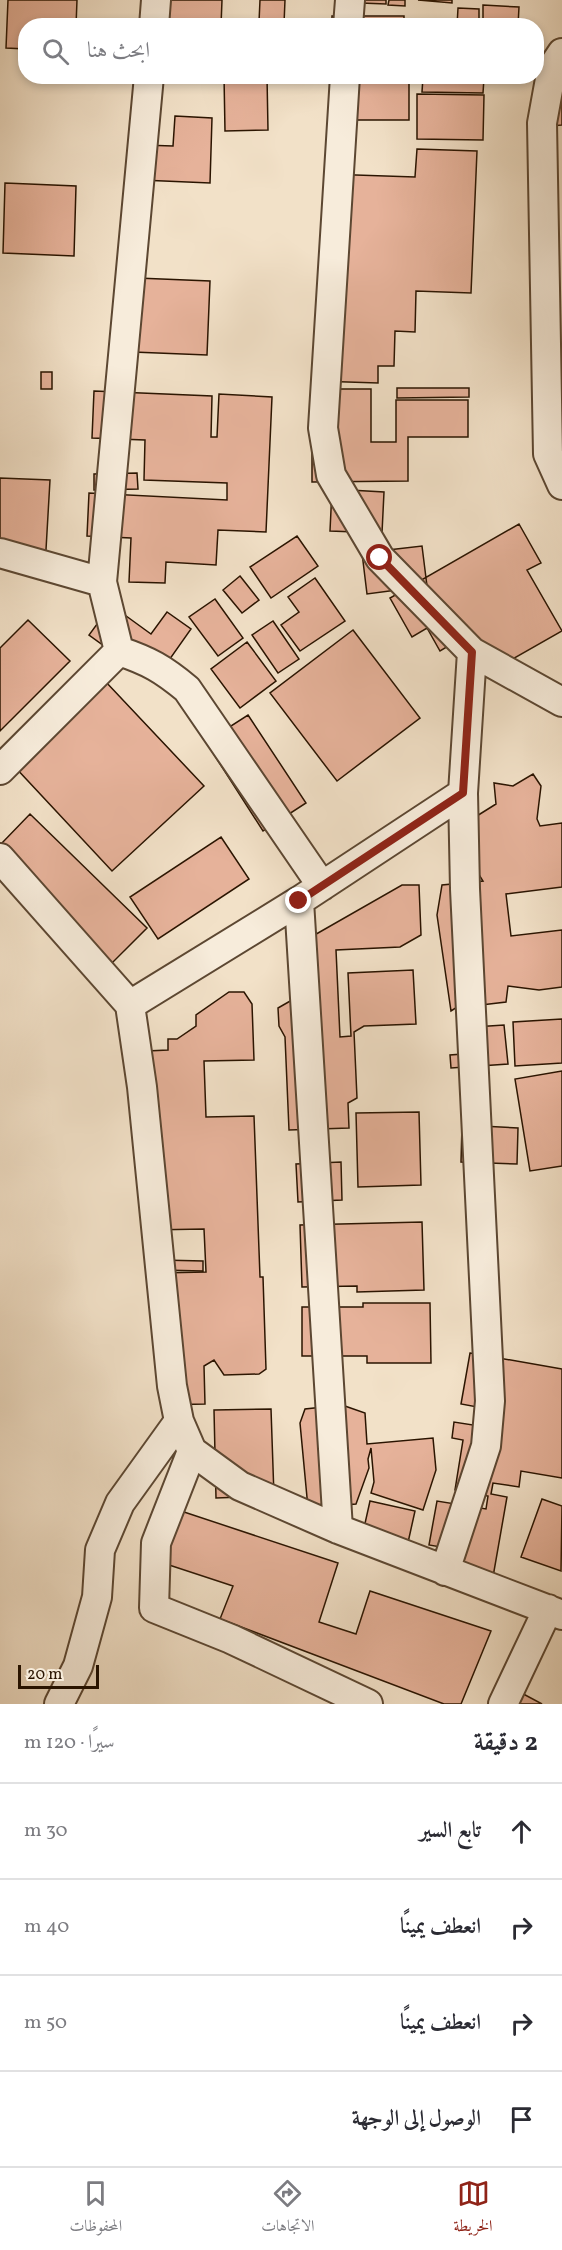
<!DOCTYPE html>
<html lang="ar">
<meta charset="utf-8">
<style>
body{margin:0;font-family:Vollkorn,Amiri,serif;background:#f7f7f7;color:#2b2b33;direction:rtl}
.scale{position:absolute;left:18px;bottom:15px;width:81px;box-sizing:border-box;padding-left:6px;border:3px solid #2a1400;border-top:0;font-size:16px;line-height:21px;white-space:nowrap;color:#2a1400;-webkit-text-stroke:4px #f7ecdb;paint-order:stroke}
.stop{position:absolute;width:18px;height:18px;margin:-14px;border:4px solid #8f2418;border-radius:50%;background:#fff}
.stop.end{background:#8f2418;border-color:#fff;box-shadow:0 2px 6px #0008}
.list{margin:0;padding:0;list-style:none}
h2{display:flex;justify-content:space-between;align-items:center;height:78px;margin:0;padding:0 24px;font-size:26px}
h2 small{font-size:20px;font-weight:400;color:#7c7c81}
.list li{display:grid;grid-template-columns:39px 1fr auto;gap:18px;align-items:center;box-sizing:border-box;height:96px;padding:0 24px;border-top:2px solid #e1e1e2}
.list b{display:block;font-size:22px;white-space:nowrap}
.list em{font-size:20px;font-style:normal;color:#7c7c81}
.icon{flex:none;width:33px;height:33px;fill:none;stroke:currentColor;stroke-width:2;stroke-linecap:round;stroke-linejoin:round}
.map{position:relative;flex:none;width:562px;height:1704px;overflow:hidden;direction:ltr}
.search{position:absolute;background:#fff;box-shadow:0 3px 9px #0003;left:18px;right:18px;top:18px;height:66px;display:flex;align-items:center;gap:15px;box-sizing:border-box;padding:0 21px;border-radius:24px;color:#7c7c81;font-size:22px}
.sheet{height:462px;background:#fff}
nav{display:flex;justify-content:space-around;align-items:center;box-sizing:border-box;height:84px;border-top:2px solid #e1e1e2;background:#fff;font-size:16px;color:#7c7c81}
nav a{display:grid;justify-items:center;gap:3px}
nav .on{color:#8f2418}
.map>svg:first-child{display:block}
</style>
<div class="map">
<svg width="562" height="1704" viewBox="0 0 562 1704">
<rect width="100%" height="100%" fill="#f2e1c8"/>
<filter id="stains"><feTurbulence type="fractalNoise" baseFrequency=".00333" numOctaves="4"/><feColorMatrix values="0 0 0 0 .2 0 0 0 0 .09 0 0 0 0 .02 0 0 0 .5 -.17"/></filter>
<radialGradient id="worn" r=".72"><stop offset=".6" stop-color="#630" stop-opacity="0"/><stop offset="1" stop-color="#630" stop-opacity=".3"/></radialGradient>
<path fill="#e6b29a" stroke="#2a1400" stroke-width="1.5" d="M8 0H77L76 26H26V49L6 48Z
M153 0H222L221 26H152Z
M260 0H285L284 24 259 22Z
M335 0H386V4L335 2Z
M389 0H405V6L388 5Z
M418 0H452V3Z
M483 5 519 7 518 26H483Z
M458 8 479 9V26H457Z
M332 16H404V26H332Z
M416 20H453V26H416Z
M224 76H267L268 130 225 131Z
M332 76H404V83H409V120H332Z
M423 77 484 78 483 93 422 92Z
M417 94 484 95 483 140 417 139Z
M562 100V125L551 126 550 101Z
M175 116 212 118 210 183 141 180 143 145 173 146Z
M417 149 477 151 471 293 416 291 415 332 395 331 394 366H378V383L317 381 326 174 415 177Z
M5 183 76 186 74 256 3 253Z
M137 278 210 281 207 355 133 352Z
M41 372H52V389H41Z
M397 388H469V397L397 398Z
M312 389H371V442H396V400H468V437H408V481L312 482Z
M94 391 212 396 211 437H217L219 394 272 397 266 532 218 530 216 565 166 562 165 583 129 582 131 538 87 536 89 493 227 500V483L144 480 145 440 92 438Z
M137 473 138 489 94 490V474Z
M0 478 50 480 45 567 0 548Z
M332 489 384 492 382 533 330 531Z
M519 524 541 563 527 570 562 631 481 677 460 639 440 651 427 628 412 637 390 598Z
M297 536 318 566 271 598 250 567Z
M422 546 427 586 367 594 362 553Z
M240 576 259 600 242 613 223 590Z
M315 578 345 621 300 651 281 625 299 612 288 597Z
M215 599 243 638 218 656 189 617Z
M111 605 151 634 167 612 191 629 162 670 177 681 169 693 89 635Z
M28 620 70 661 0 731V648Z
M273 621 299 659 278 673 252 635Z
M353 630 420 718 337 781 270 693Z
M247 642 276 681 240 708 211 669Z
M105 681 204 786 112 871 14 766Z
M248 715 306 803 263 831 206 742Z
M533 774 541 786 537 819 540 826 562 823V887L506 894 511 936 562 930V987L539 990 508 986 506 1002 481 1005 465 1002 451 1011 437 915 442 885 483 881 463 849 464 824 496 804 494 783 513 786Z
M30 814 147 928 104 971 0 845Z
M221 837 249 879 158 939 130 897Z
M402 885H419L421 935 400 947 336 950 340 1037 351 1036 348 973 413 970 416 1024 364 1026 354 1032 357 1098 348 1103 349 1128 289 1130 285 1037 279 1026 278 1008 292 1000 290 949Z
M229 992H244L252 1004 254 1060 204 1061 206 1117 254 1116 260 1277H263L266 1369 259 1374 224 1375 214 1360 204 1366 205 1404 162 1405 158 1273 206 1272 204 1229 149 1230 147 1051 168 1050V1039H177L196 1026V1015Z
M562 1019V1063L515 1066 513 1022Z
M504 1025 508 1064 451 1068 450 1055 476 1053 474 1027Z
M562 1071V1166L530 1171 515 1079Z
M419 1112 421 1185 358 1187 356 1113Z
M462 1125 518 1128 517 1164 461 1162Z
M341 1162 342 1200 298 1202 296 1164Z
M422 1222 424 1290 357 1292V1286L302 1287 300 1225Z
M161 1260 203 1261V1271L161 1270Z
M363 1303H430L431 1363H367V1356H302V1307H363Z
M470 1353 562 1369V1478L521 1471 519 1487 493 1483 491 1494 507 1497 490 1594 458 1588 464 1551 429 1545 437 1501 486 1509 488 1496 455 1490 463 1440 452 1438 454 1422 479 1426 483 1408 461 1404Z
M342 1405 365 1413 367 1444 433 1438 436 1470 423 1510 371 1493 374 1482 371 1448 368 1459 369 1468 356 1504 308 1508 300 1423 305 1409Z
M271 1409 274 1496 216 1498 214 1410Z
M542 1499 562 1506 561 1571 521 1557Z
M370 1501 415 1511 405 1556 360 1546Z
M181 1511 338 1563 319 1622 356 1634 370 1591 491 1631 461 1704H444L220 1619 233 1586 163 1563Z
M514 1689 542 1704H506Z"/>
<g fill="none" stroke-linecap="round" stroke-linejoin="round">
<defs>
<path id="minor" d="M154 26 156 0
M348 26 350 0
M562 53 552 68 542 123 548 454 562 485
M345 76 323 428 331 475 380 558 472 652 562 702
M0 553 102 582
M119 651 102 582 149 76
M0 770 119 651C149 661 163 669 187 689L322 886
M0 858 130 1005 142 1087 172 1386 179 1421 192 1451 240 1486 338 1529 562 1615
M299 901 338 1529
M130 1005 299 901 463 793
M192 1451 156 1543 154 1608 231 1639 368 1704
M445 1571 486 1446 490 1401 465 889 463 793 472 652
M59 1704 78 1666 97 1597 100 1550 120 1503 179 1421
M503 1704 548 1609"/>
</defs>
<use href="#minor" stroke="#5c4732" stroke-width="32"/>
<use href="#minor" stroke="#f7ecdb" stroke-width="28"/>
</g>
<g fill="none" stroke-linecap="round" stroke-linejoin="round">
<path stroke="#8f2418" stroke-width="8" d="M299 901 463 793 472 652 380 558"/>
</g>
<rect width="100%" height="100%" filter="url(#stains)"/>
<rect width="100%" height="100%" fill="url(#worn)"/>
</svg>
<div class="scale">20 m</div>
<div class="stop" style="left:380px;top:558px"></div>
<div class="stop end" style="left:299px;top:901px"></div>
<div class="search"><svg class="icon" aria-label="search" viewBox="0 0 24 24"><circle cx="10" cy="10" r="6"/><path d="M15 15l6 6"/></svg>ابحث هنا</div>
</div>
<section class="sheet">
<h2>2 دقيقة<small>سيرًا · 120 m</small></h2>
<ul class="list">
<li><svg class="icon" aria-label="ahead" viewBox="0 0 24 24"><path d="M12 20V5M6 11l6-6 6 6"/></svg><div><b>تابع السير</b></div><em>30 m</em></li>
<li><svg class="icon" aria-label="right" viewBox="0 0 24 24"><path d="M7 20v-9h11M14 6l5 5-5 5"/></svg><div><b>انعطف يمينًا</b></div><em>40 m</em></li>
<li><svg class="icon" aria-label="right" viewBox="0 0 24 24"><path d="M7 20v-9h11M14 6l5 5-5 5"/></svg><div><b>انعطف يمينًا</b></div><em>50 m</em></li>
<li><svg class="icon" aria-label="arrive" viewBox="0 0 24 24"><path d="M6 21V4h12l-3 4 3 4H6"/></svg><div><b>الوصول إلى الوجهة</b></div></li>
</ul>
</section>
<nav>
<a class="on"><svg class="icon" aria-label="map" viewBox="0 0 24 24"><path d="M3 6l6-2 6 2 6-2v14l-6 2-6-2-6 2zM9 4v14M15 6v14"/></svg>الخريطة</a>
<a><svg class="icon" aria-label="directions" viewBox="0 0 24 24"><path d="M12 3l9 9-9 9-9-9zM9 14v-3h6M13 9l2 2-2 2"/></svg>الاتجاهات</a>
<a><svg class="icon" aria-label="saved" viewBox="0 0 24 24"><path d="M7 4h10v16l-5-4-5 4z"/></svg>المحفوظات</a>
</nav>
